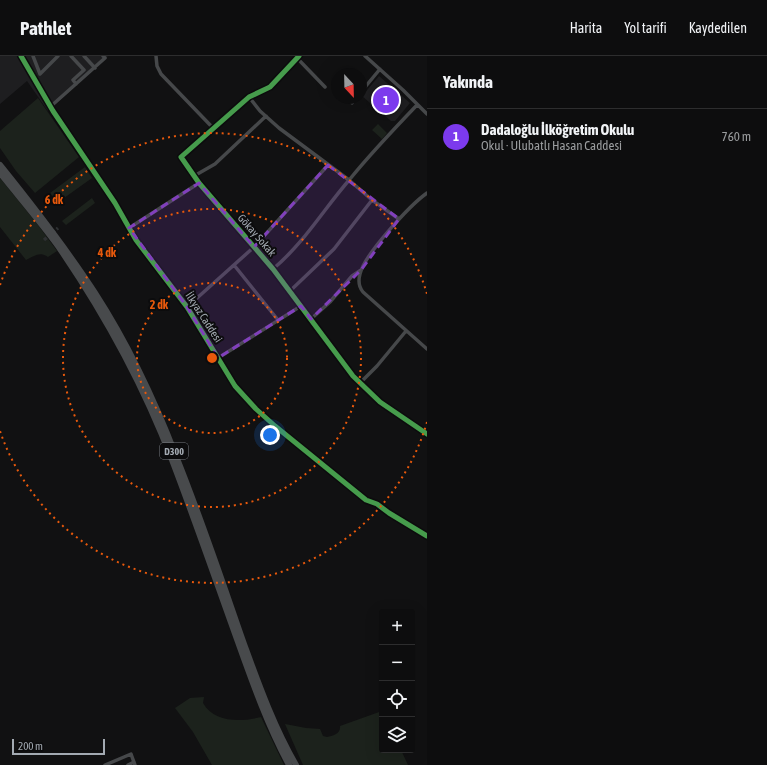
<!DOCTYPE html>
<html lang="tr">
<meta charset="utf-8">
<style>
body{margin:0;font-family:"Asap Condensed",sans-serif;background:#1b1b1c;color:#f1f3f6}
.controls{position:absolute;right:12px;bottom:12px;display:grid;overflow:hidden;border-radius:4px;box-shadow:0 4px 16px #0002}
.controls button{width:36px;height:36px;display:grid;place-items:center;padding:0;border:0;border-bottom:1px solid #2d2d2e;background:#0d0d0e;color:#f1f3f6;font:20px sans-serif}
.compass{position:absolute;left:331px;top:12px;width:36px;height:36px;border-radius:50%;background:#0d0d0e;box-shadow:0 4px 16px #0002;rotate:158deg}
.scale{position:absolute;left:12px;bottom:10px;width:93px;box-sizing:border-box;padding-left:4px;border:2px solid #a3aab2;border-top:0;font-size:11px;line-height:14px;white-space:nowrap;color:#a3aab2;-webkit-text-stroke:3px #0c0c0d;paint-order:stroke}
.you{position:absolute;left:270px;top:379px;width:14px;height:14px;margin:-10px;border:3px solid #fff;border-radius:50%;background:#1a73e8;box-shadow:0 0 0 6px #1a73e833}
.badge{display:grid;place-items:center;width:26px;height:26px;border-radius:50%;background:#7c3aed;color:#fff;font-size:13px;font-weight:700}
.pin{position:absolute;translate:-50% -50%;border:2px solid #fff;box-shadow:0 1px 4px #0006}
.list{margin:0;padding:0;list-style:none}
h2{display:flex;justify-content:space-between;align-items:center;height:52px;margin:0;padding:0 16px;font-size:17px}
h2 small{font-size:13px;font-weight:400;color:#9a9c9e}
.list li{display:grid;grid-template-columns:26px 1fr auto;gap:12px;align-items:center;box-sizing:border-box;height:56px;padding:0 16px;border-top:1px solid #2d2d2e}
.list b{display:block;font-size:15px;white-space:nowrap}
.list p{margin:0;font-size:13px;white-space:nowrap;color:#9a9c9e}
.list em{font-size:13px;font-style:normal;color:#9a9c9e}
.icon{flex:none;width:22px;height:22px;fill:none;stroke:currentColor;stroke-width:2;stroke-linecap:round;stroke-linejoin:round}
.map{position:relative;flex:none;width:427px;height:709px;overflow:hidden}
header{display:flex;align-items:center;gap:24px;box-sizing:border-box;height:56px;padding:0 20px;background:#0d0d0e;border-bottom:1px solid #2d2d2e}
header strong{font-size:19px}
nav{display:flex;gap:22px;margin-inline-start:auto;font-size:14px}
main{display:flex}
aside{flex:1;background:#0d0d0e}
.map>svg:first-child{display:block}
</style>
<header>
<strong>Pathlet</strong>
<nav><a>Harita</a><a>Yol tarifi</a><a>Kaydedilen</a></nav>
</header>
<main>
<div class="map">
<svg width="427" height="709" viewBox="0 0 427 709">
<rect width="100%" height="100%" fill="#111112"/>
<path fill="#1e1e20" d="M0 0H108L48 55 27 25 0 48Z
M379 20 410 47 395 65H391L362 40Z"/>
<path fill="#1c221c" d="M38 42 79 101 35 137 16 115 0 92V75Z
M378 68 387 77 382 83 372 74Z
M85 111 92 122 57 147 50 137Z
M0 122 38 169 57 195 48 201C40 195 34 200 26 204L0 171Z
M92 142 95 147 66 169 62 165Z
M204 641 203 647C214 667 241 666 261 661L284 709H212L193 676 175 652 190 642Z
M382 655V694H401L408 709H303L285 668 306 672 320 673 323 680 327 681C333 680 341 678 340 670Z"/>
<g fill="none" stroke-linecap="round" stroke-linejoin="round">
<path stroke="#2e3032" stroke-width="3.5" stroke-dasharray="3.5 2" stroke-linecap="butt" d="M44 184 58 172"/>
<path stroke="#46484a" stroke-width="3.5" d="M21 0 53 55 115 147 136 184 187 251 235 330 256 353 275 370 366 444 377 448 389 457 427 480
M33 0 40 18 58 0
M71 0 84 14 73 24 76 28
M84 0 95 12
M156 0 157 10 161 18 214 73
M299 0 270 31 249 41 181 101 199 127 273 213 353 320 380 346 427 378
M365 0 403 34 427 58
M297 2 325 31
M361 36 380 13
M249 41 260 55 279 72 349 124 372 144 399 163
M352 47 356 42
M50 51 105 2 103 0
M194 120 215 108 266 60
M427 137C410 149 364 199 360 218 358 225 359 231 363 236L427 293
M129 172 199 127
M234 209 278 264
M273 213C305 186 323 154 350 123 371 97 394 73 417 49
M290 235 334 193 372 144
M187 251 254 191 328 109
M311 263 330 246 352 220 361 214
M218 302 301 250
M360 327 377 310 406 275
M105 709 131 698 135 709
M128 709 134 706"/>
<path stroke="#484a4c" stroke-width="6" d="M0 109C33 150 66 192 95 237 128 288 154 343 176 400 201 462 222 525 244 588 259 629 274 671 296 709
M0 117C19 141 40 165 58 190 104 257 143 328 172 404 195 464 216 525 238 586 253 628 268 670 289 709"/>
<defs>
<path id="cycleway" d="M21 0 53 55 115 147 136 184 187 251 235 330 256 353 275 370 366 444 377 448 389 457 427 480
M299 0 270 31 249 41 181 101 199 127 273 213 353 320 380 346 427 378"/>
</defs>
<use href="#cycleway" stroke="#0c0c0d" stroke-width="8"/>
<use href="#cycleway" stroke="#469c4c" stroke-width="5"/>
</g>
<path fill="#813fbd" fill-opacity="0.2" stroke="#813fbd" stroke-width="3" stroke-dasharray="8 5" stroke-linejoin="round" d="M328 109 399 163 361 214 311 263 301 250 218 302 187 251 129 172 199 127 254 191Z"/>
<g fill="none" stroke="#e8590c" stroke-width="2" stroke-dasharray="2 4">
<circle cx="212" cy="302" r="75"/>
<circle cx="212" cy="302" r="149"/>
<path d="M427 366A224 224 0 0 1 0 375M0 229A224 224 0 0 1 427 238"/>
</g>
<g text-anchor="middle" stroke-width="4" stroke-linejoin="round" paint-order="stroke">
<rect fill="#0c0c0d" stroke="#767b80" stroke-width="1" x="160" y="387" width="28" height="16" rx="3"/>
<g font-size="10" font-weight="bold" fill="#a3aab2">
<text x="174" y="399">D300</text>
</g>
<g font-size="11" fill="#a3aab2" stroke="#0c0c0d">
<text transform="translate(257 179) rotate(49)" y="4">Gökay Sokak</text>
<text transform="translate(204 261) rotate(57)" y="4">İlkyaz Caddesi</text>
</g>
</g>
<circle cx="212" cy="302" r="6" fill="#e8590c" stroke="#0c0c0d" stroke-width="2"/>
<g font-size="12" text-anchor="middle" font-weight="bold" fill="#e8590c" stroke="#0c0c0d" stroke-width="4" stroke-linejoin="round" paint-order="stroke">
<text x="54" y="148">6 dk</text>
<text x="107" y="201">4 dk</text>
<text x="159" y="253">2 dk</text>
</g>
</svg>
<div class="controls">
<button>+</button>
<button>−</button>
<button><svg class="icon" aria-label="locate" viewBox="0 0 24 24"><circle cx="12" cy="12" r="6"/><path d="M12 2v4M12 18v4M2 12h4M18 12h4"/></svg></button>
<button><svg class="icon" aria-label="layers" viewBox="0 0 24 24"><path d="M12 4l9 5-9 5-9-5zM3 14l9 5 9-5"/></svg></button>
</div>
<svg class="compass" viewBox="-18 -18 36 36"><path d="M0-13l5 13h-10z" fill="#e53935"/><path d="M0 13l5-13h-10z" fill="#9a9c9e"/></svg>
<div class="scale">200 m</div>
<div class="you"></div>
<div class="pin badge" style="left:386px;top:44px">1</div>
</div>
<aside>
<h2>Yakında<small></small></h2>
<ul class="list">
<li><span class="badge">1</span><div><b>Dadaloğlu İlköğretim Okulu</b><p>Okul · Ulubatlı Hasan Caddesi</p></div><em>760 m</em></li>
</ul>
</aside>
</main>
